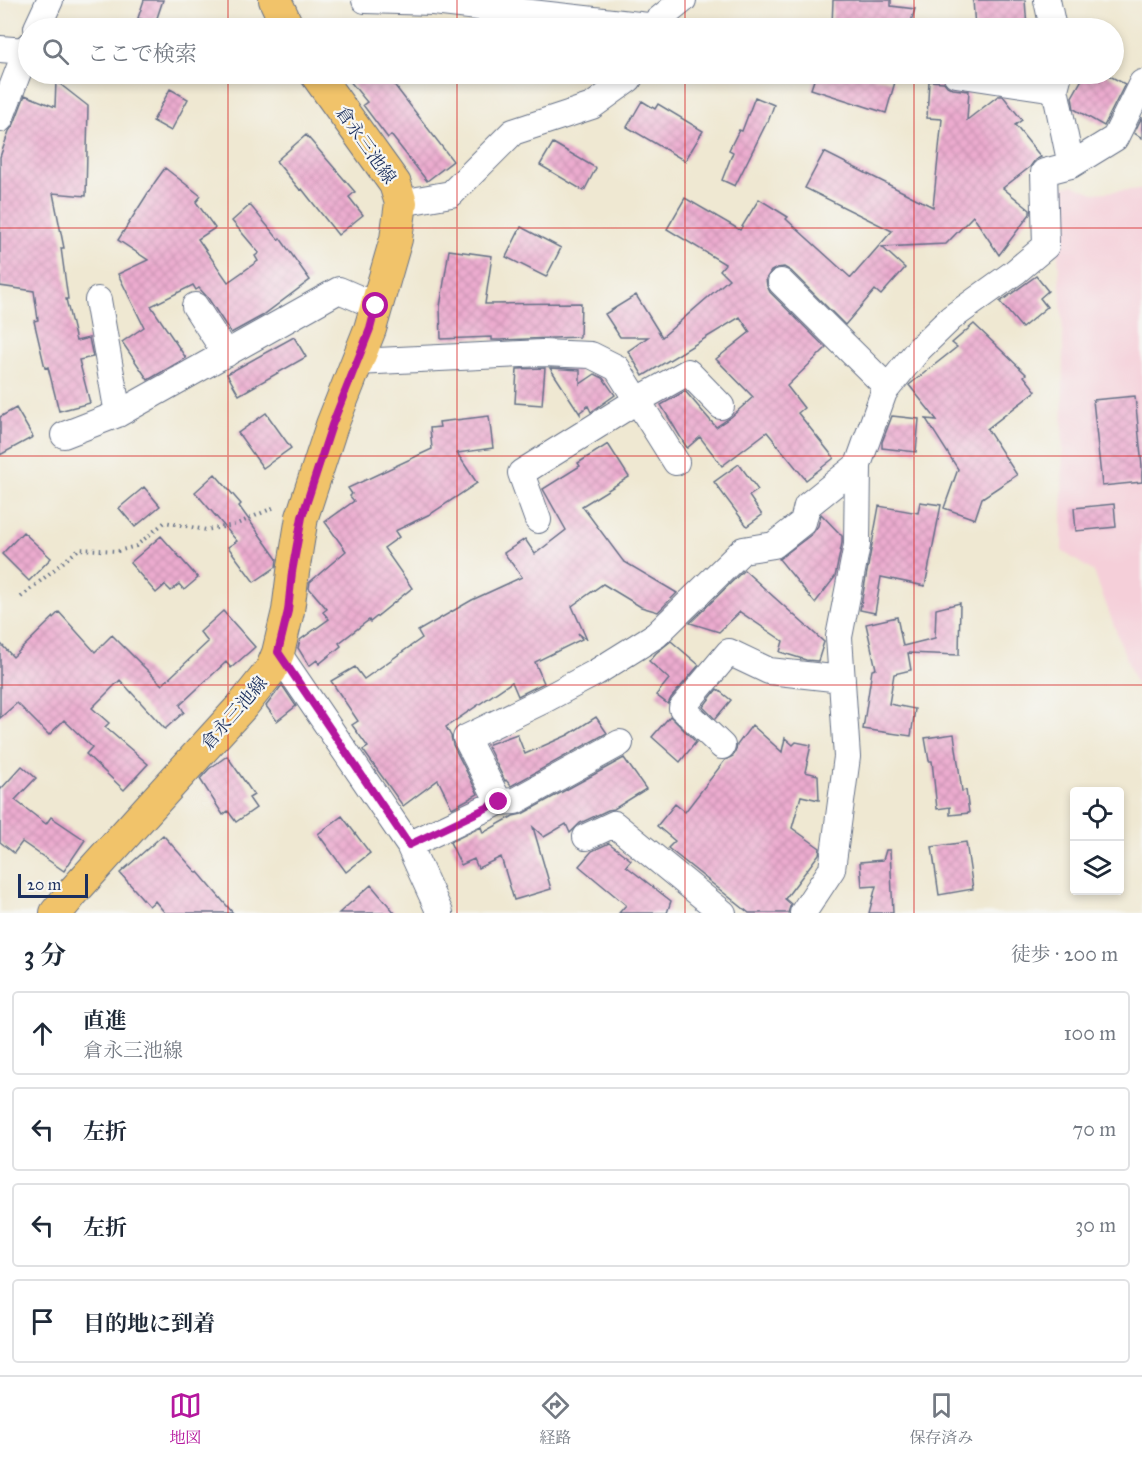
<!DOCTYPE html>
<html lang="ja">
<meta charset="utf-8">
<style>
body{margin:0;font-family:"IM FELL Great Primer","Noto Serif JP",serif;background:#f6f6f7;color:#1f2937}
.controls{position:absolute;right:18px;bottom:18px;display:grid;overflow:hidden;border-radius:6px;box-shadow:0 3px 9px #0003}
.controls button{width:54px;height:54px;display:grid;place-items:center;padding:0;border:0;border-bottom:2px solid #e0e1e3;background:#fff;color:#1f2937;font:30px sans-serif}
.scale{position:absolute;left:18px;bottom:15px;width:70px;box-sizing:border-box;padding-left:6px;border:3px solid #1b2f5e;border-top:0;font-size:16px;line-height:21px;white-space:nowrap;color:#1b2f5e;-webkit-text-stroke:4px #f6f6f2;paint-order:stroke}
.stop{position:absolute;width:18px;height:18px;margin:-14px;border:4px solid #b5179e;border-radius:50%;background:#fff}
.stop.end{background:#b5179e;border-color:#fff;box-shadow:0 2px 6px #0008}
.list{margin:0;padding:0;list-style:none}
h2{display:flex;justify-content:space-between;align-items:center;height:78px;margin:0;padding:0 24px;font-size:26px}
h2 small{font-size:20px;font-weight:400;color:#747a83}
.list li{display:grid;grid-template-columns:39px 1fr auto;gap:18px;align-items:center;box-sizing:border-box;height:84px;margin:0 12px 12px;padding:0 12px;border:2px solid #e0e1e3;border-radius:6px}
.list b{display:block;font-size:22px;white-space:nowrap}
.list p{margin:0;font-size:20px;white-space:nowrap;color:#747a83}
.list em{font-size:20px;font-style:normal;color:#747a83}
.icon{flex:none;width:33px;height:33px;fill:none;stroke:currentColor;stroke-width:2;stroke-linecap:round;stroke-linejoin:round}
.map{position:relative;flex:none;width:1142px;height:913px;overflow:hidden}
.search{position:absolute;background:#fff;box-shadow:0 3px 9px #0003;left:18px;right:18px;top:18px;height:66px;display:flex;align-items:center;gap:15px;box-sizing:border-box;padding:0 21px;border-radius:33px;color:#747a83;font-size:22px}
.sheet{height:462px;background:#fff}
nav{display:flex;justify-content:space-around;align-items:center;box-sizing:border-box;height:84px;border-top:2px solid #e0e1e3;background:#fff;font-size:16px;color:#747a83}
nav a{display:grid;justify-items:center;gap:3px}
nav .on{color:#b5179e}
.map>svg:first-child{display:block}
</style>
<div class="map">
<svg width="1142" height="913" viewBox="0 0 1142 913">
<defs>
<pattern id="building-cross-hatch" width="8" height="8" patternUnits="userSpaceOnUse" patternTransform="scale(1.5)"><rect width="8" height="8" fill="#ecaccf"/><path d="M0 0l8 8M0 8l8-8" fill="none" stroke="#ca94b4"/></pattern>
</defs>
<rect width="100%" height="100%" fill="#f6f6f2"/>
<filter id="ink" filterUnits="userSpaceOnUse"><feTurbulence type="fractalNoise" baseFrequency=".0167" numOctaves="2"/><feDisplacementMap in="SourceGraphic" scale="12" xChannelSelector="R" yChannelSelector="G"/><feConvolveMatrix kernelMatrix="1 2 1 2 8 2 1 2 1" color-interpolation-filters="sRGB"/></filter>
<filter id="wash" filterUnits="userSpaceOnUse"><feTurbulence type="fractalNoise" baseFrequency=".008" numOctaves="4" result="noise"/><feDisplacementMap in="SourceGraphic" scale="24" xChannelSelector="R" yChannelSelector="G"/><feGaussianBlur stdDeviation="1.35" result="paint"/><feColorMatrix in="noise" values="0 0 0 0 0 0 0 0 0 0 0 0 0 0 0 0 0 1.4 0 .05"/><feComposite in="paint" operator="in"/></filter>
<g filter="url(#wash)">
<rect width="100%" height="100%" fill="#efe8d2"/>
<path fill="#f5cfd9" d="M1074 185 1094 193 1142 189V701L1094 572 1062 551 1063 335 1054 187Z"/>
<g id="blocks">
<path fill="url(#building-cross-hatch)" d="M144 0H163L155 24 138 18Z
M833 0H891V6L915 9 909 28H850L832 26Z
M973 0H1025L1027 28H975Z
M344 74H386L453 161 427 181 391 135 388 138 363 105 367 102Z
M816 74H862L895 82 886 113 811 89Z
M1085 74H1106L1125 84 1104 126 1074 109 1072 97Z
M56 81 88 106 86 196 53 193 64 248H61L68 299H66L76 341 89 338 93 357 79 360 90 403 59 411 48 367 45 368 34 321 38 320 34 291 0 286V157L9 131 14 124 25 95 55 107Z
M929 81 944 82 947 86 953 89 969 91 967 120 998 96H1003L1022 120 1015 125 1041 157 1035 160 1030 167 1003 188 1030 210V214L999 255 973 216 946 244 882 247 905 268 881 295 875 290 845 325 791 271 784 267 777 268 771 271 766 279 767 286 770 292 826 348 787 386 804 408 798 413 834 458 806 480 767 432 722 466 700 437 687 448 661 405 685 391 716 427 731 417 753 397 716 359 750 332 740 317 643 376 628 351 648 337H620L605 314 636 295 662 337 729 279 720 270 725 264 667 229 685 198 740 230 759 199 788 217 786 219 851 278 892 231 805 188 824 152 933 207 942 119 927 118Z
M170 89 188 99 171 131 153 121Z
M755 97 774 105 768 122H767L735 186 722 180 733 152 729 150 739 130 742 131Z
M642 101 655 109 658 104 703 131 685 161 627 127Z
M1142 117V138L1134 133Z
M306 135 355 192 349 197 363 215 338 235 302 189 300 190 276 161Z
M553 143 596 168 584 191 540 165Z
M165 168 201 196 196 202 215 228 198 239 228 282 258 261 255 256 259 253 232 221 250 205 279 240 280 238 310 280 262 316 231 333 208 298 199 288 196 290 193 285 151 306 186 358 148 380 122 342 144 327 118 274 148 260 118 240 155 182Z
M521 227 561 248 546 277 506 257Z
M449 250 492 256 485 304 581 303 580 337 500 340H492V337L441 339 440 307Z
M1036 276 1048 291 1040 298 1047 307 1022 328 1000 302Z
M974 324 1026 374 1024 376 1036 391 987 429 1017 475 982 498 975 519 944 508 958 469 926 419 937 420 909 385 957 347 952 343Z
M294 337 306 357 239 395 227 374Z
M545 368 542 405 515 403 517 369Z
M550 368 580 370V384L595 374 603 378 615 395 591 412 588 406 580 412V414Z
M1135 396 1142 466V482L1102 486 1093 400Z
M16 408 33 437 0 455V417Z
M266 413 291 448 263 468 238 433Z
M489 416 493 448 457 453 477 483 432 513 395 531 399 537 384 548 412 588 370 622 369 620 339 643 341 646 319 664 317 660 309 666 298 648 300 640 329 619 323 612 327 609 309 588 310 582 346 551 325 522 354 501 350 496 352 494 348 488 432 449 430 428 440 427 439 422Z
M892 416 919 419 916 452 882 448V442Z
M608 444 629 477 582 506 623 561 677 593 658 612 641 607 603 584 572 606 587 640 578 633 582 639 535 662 544 683 518 696 512 682 446 727 451 736 453 745 478 794 452 808 438 780 403 806 363 750 368 747 352 725 358 721 331 681 355 667 364 679 422 638 418 631 472 600 522 577 504 553 525 539 535 554 566 530 543 489 580 466 578 463Z
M739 464 758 490 749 496 762 515 747 526 714 482Z
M215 474 241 504 239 506 277 559 276 567 254 582 228 547 237 541 195 492Z
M144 487 160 506 135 527 119 508Z
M920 502 941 505 925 586 881 577 875 613 860 610 879 506 918 513Z
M1114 504 1116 527 1076 531 1074 508Z
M821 514 842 536V543L835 577 815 603 779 559 812 534 818 526Z
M23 532 51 558 29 581 2 554Z
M161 536 198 578 184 590 179 584 171 591 165 585 156 593 130 563Z
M744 570 824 642 818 661 806 660 780 652 783 641 740 612 719 632 690 623Z
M960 603 959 655 908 653 911 670 894 674 889 704 915 709 911 736 863 729 872 670 876 669 866 624 897 617 903 646 935 638 936 609Z
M223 611 255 647 231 668 226 662 180 705 184 712 165 729 120 680 92 708 109 723 105 727 148 764 124 790 86 754 92 747 64 720 49 735 17 703 0 718V643L13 657 59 612 95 652 112 635 162 685 208 642 200 632Z
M671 641 699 665 671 698 668 704 656 695 669 679 649 661 656 653Z
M282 685 296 706 277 721 266 706Z
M717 689 731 700 715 719 703 707Z
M670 716 696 742 680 762 652 737Z
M596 717 607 733 511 786 506 780 505 781 487 745 517 734 525 754 568 735Z
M752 725 782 752 785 738 793 745 796 742 811 745 805 772 818 775 819 800 801 796 792 828 820 848 819 854 785 899 791 904 788 913H749L668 848 675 841 657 826 675 804 685 812 725 760 733 756 736 750 737 745Z
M954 734 962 791 966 790 969 813 950 815V807L937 809 932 761H929L925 738Z
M227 756 254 795 249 798 256 808 236 822 228 811 223 815 200 779 209 769Z
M624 758 646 789 614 809 608 810 580 823 570 833 566 824 544 837 533 827 551 889 514 900 501 857 478 868 474 859 461 865 450 842 481 827 483 833 513 816 522 814Z
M22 766 36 778 15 800 46 824 51 817 85 840 64 871 22 842 14 853 0 842V788L1 789Z
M342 816 370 853 346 872 318 834Z
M163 835 197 873 198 872 233 913H165L155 901 149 906 120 873Z
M966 842 973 889 939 895 932 847Z
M609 843 631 860 626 866 671 901 667 913H619L626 905 579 866 592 851Z
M886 850H890L893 913H869L876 886 862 887 860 862 883 860Z
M371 885 395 913H339Z"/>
</g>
</g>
<g filter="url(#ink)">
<use href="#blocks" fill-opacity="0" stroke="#657087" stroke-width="1.5"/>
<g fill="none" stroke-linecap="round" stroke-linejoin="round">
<defs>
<path id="minor" d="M365 0 433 2 666 28
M1047 0 1053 28
M37 28 50 0
M650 28 651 26 683 0
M0 49 26 51
M956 74 1055 89
M1059 74 1055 89 1071 165
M0 119 28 46
M401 203 451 194 513 132 592 106 629 79 631 74
M781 282 887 387
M98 300 118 414
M195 306 226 354
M357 362 542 353 591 355 617 368 676 462
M64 435 118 414 339 290 376 306
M538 520 521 473 638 400 688 372 721 406
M278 653 409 845 440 913
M722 746 682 708 729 652 769 671 842 679
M499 802 466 738 544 700 595 673 656 635 743 550 774 545 803 522 807 506 858 465
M586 837 614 824 723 913
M409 845 499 802 515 801 620 743
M803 913 832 869 847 757 839 637 857 545 858 465 884 392 919 349 951 318 1015 272 1046 246 1044 172 1071 165 1115 138 1142 83"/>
<path id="major" d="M275 0 288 28
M56 913 74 891 149 808 243 705 271 670 278 653 288 611 293 572 302 517 332 425 370 329 396 239 401 203 395 184 316 74"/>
</defs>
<use href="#minor" stroke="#657087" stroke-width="28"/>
<use href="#major" stroke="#657087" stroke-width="34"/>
<path stroke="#657087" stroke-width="4" stroke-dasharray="1.5 4.5" stroke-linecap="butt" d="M21 597 79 549 118 551 136 546 165 522 206 530 235 525 277 506"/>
<use href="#minor" stroke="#fff" stroke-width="26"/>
<use href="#major" stroke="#f1c36a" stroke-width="32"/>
</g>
</g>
<g fill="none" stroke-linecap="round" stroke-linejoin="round" filter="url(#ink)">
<path stroke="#b5179e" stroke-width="8" d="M376 306 370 329 332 425 302 517 292 572 288 611 278 652 409 845 499 802"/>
</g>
<path fill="none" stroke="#d62828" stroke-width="1.5" stroke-opacity="0.55" d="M228 0V28M457 0V28M685 0V28M914 0V28M228 74V913M457 74V913M685 74V913M914 74V913M0 228H1142M0 456H1142M0 685H1142"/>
<g text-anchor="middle" stroke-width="4.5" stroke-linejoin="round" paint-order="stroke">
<g font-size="18" fill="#1b2f5e" stroke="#f6f6f2">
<text transform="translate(366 145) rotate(55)" y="6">倉永三池線</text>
<text transform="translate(234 713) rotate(-49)" y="6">倉永三池線</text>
</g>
</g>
</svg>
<div class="controls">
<button><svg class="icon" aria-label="locate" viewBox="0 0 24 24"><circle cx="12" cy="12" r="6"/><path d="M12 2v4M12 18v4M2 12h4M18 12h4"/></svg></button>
<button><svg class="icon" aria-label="layers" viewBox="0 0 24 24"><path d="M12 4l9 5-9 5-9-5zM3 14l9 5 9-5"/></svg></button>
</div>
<div class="scale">20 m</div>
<div class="stop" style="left:376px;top:306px"></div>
<div class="stop end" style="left:499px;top:802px"></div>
<div class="search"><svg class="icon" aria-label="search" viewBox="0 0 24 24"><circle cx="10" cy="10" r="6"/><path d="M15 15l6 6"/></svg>ここで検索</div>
</div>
<section class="sheet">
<h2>3 分<small>徒歩 · 200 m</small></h2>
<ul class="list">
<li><svg class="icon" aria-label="ahead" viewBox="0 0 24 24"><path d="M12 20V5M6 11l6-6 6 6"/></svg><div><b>直進</b><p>倉永三池線</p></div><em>100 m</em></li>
<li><svg class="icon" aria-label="left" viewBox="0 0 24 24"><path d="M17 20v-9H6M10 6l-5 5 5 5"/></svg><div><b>左折</b></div><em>70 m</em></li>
<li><svg class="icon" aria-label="left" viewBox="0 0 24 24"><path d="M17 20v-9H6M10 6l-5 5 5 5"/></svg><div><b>左折</b></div><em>30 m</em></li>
<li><svg class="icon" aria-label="arrive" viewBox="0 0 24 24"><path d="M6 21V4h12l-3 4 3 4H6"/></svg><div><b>目的地に到着</b></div></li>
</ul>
</section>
<nav>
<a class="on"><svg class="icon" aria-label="map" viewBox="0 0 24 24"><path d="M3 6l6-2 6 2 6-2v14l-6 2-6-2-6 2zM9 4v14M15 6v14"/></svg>地図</a>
<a><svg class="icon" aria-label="directions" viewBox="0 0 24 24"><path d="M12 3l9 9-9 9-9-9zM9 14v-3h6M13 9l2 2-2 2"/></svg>経路</a>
<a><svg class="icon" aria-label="saved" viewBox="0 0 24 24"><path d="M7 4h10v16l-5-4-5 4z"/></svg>保存済み</a>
</nav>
